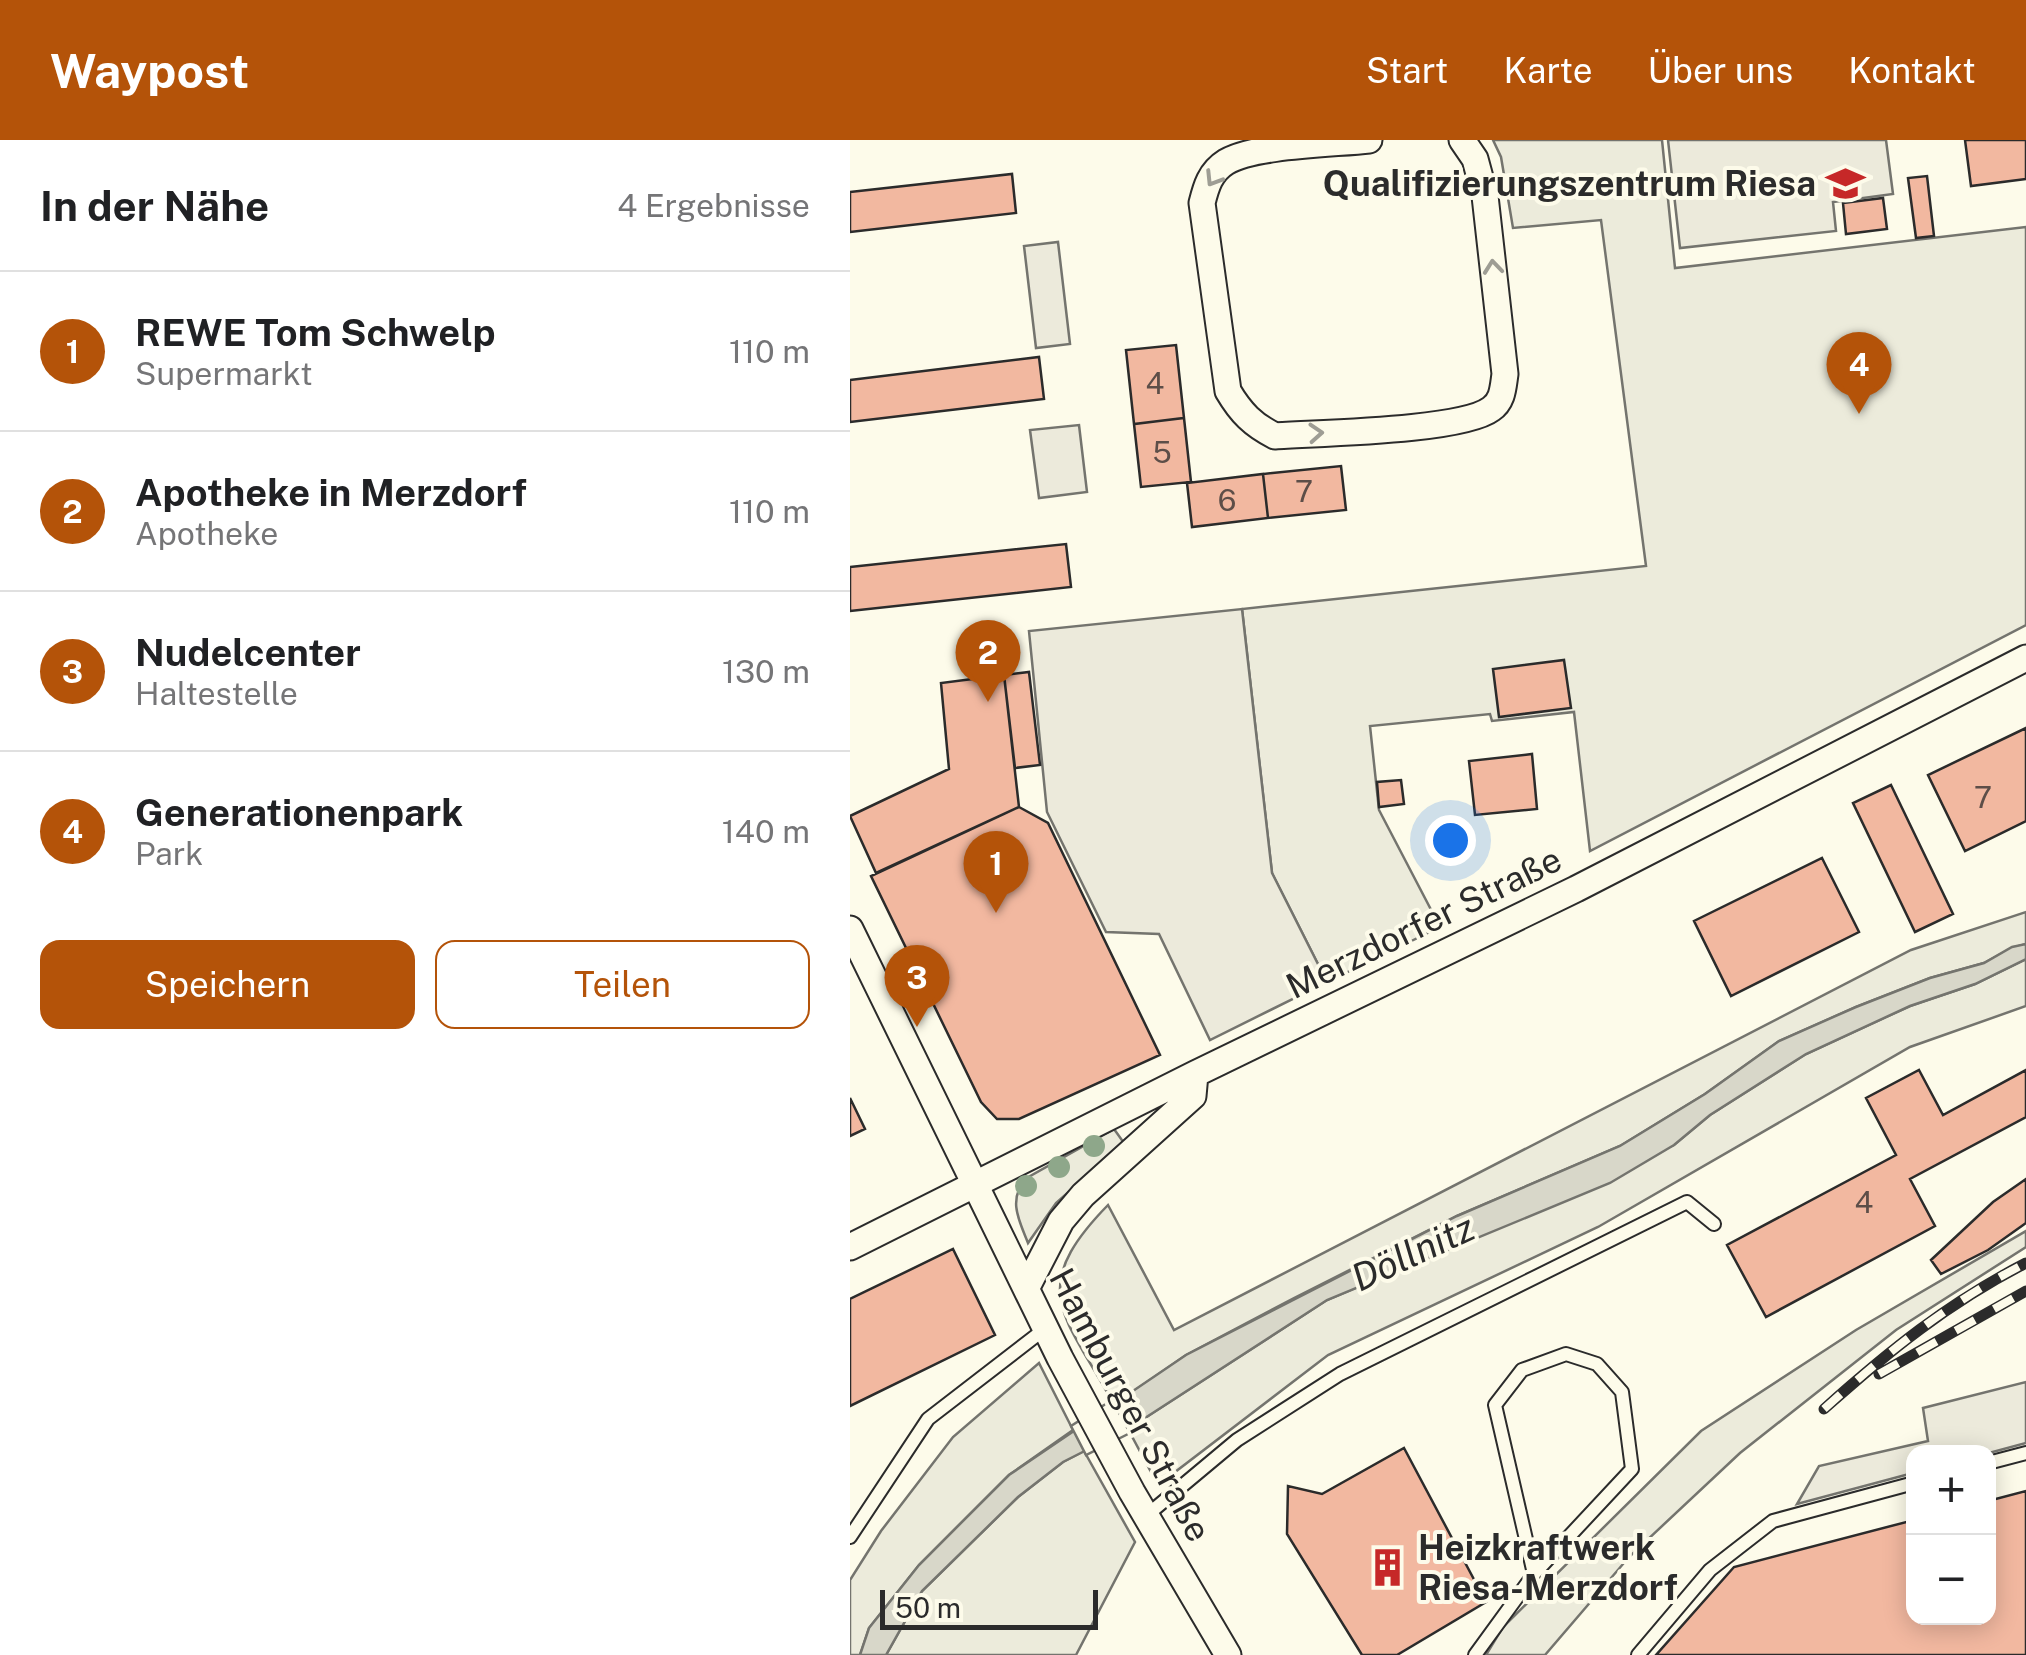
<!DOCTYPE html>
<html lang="de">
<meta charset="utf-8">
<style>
body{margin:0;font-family:"Public Sans",sans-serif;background:#f6f6f6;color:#202124}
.controls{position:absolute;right:30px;bottom:30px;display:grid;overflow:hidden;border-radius:20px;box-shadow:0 5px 25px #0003}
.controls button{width:90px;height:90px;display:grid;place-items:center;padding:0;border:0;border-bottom:2px solid #e0e0e0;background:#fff;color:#202124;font:50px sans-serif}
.scale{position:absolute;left:30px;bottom:25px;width:218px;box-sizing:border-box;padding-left:10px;border:5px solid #2b2b2b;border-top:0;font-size:28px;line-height:35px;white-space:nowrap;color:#2b2b2b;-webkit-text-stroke:8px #fdfbea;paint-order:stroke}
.you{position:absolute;left:600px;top:700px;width:35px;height:35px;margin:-25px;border:8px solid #fff;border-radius:50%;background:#1a73e8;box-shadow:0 0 0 15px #1a73e833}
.badge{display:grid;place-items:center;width:65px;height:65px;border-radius:50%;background:#b45309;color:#fff;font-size:32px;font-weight:700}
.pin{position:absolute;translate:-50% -82px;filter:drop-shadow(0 2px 5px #0008)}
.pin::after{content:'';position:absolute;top:52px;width:35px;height:30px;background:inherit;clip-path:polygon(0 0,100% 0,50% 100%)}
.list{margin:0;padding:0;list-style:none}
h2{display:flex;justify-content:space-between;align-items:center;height:130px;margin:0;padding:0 40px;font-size:42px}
h2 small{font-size:32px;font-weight:400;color:#757577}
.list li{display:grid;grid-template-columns:65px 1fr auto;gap:30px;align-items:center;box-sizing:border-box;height:160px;padding:0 40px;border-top:2px solid #e0e0e0}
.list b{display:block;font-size:38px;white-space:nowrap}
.list p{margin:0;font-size:32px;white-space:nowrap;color:#757577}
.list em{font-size:32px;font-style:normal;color:#757577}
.actions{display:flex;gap:20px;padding:30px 40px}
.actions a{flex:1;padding:22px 0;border:2px solid #b45309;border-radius:20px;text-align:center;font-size:35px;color:#b45309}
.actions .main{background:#b45309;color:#fff}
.map{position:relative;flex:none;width:1176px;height:1515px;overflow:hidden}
header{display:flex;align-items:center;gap:60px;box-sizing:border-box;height:140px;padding:0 50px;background:#b45309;color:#fff}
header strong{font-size:48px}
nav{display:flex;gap:55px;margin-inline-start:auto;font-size:35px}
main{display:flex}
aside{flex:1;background:#fff}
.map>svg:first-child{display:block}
</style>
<header>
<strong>Waypost</strong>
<nav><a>Start</a><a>Karte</a><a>Über uns</a><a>Kontakt</a></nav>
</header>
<main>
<aside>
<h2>In der Nähe<small>4 Ergebnisse</small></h2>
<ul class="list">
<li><span class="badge">1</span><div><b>REWE Tom Schwelp</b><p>Supermarkt</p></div><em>110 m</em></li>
<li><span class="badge">2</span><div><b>Apotheke in Merzdorf</b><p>Apotheke</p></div><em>110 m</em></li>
<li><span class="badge">3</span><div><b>Nudelcenter</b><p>Haltestelle</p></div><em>130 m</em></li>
<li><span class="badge">4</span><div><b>Generationenpark</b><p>Park</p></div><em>140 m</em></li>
</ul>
<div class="actions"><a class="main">Speichern</a><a>Teilen</a></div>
</aside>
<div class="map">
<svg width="1176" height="1515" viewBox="0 0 1176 1515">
<rect width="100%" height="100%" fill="#fdfbea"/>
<path fill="#ecebdb" stroke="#74746e" stroke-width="2.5" d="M643 0H812L825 128 1176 87V485L740 711 724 572 642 581 640 574 520 586 529 670 590 787 477 842 422 733 392 469 796 426 751 80 663 88 651 17Z
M1176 772V804L1162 808 1134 823 1080 838 1006 867 929 901 855 954 770 1006 607 1076 444 1158 336 1215 264 1265C216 1175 174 1151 258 1065L324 1190 1061 810Z
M1176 819V866L1060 907 748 1087 478 1215 308 1345 278 1289 477 1160 606 1105 824 1005 860 975 956 914 1060 866 1125 844Z
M264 989 274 1003 206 1063 178 1103C169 1080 158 1061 175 1039Z
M1176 1091V1107L1046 1190 890 1313 779 1417 695 1515H636L653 1487 851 1291 1006 1190Z
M189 1223 223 1290 159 1335 69 1425 19 1488 10 1515H0V1440L31 1391 103 1297Z
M234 1311 285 1402 226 1515H36L72 1451 168 1357 213 1322Z"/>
<path fill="#eceadb" stroke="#74746e" stroke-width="2.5" d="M818 0H1036L1043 54 983 62 986 91 830 108Z
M208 102 220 204 186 208 174 106Z
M229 285 237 352 189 358 180 290Z
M392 469 422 733 477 842 360 900 309 794 256 792 197 672 179 491Z
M1176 1242V1303L1139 1313 1064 1312 1063 1333 947 1364 969 1326 1078 1301 1073 1268Z"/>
<path fill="#d8d7c9" stroke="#74746e" stroke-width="2.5" d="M1176 804V819L1125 844 1060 866 956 914 860 975 824 1005 760 1043 477 1160 278 1289 213 1322 168 1357 72 1451 36 1515H10L19 1488 69 1425 159 1335 336 1215 607 1076 770 1006 855 954 929 901 1006 867 1080 838 1134 823 1162 807Z"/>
<path fill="#fdfbea" stroke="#74746e" stroke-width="2.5" d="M262 1260 280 1293 236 1315 221 1286Z"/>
<path fill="#f2b8a0" stroke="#2b2b2b" stroke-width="2.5" d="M1115 0H1176V39L1121 46Z
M162 34 166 73 0 92V52Z
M1077 36 1084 96 1066 98 1058 38Z
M1033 58 1037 89 996 94 993 63Z
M326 205 334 278 284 284 276 210Z
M189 217 194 259 0 282V240Z
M334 278 341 342 291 347 284 284Z
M491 326 496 370 418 378 413 334Z
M413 334 418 378 342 387 337 343Z
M216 404 221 447 0 471V427Z
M714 520 721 568 649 577 643 529Z
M179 532 190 625 165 628 154 535Z
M154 535 169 667 26 733 0 676 99 629 91 543Z
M1176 588V681L1115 711 1078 635Z
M682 614 687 669 625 675 619 621Z
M551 640 554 664 529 667 527 642Z
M1041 645 1103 774 1065 792 1003 663Z
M169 667 198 683 310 915 169 979H147L131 962 21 736Z
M972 718 1009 792 881 856 844 781Z
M1069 930 1093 975 1176 930V977L1060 1039 1085 1086 916 1177 877 1105 1046 1015 1016 958Z
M0 958 15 989 0 996Z
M1176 1039V1083L1138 1110 1091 1134 1081 1120 1143 1062Z
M103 1109 145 1195 0 1266V1159Z
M554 1308 636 1462 547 1515H512L437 1394 438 1346 472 1354Z
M1176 1351V1515H806L884 1427 1064 1380V1478H1138V1361Z"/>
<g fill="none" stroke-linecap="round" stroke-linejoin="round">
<defs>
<path id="service" d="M1138 1323 1176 1313
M296 1376 387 1300 490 1234 837 1062 864 1084
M0 1397 78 1279 196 1188
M625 1515 684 1434 782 1329 772 1252 747 1224 716 1214 672 1230 645 1265 684 1434
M788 1515 860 1430 923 1381 1064 1343"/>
<path id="minor" d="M519 0C484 4 404 5 376 22 360 32 356 47 352 63L378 251C391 273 403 285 425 296 468 293 612 291 641 269 653 261 653 247 655 234L635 56 625 19 612 0
M0 789 210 1218 282 1352 378 1515
M0 1107 345 934 726 749 1176 518
M177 1147 211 1081 233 1055 343 956 345 934"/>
</defs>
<use href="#service" stroke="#2b2b2b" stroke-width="16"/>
<use href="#minor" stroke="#2b2b2b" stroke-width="29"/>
<use href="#service" stroke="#fdfbea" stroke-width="12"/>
<use href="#minor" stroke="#fdfbea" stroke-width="25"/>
<defs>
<path id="rail" d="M1029 1234 1176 1151
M974 1269C1039 1211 1098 1163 1176 1123"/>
</defs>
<use href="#rail" stroke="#2b2b2b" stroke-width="11"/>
<use href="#rail" stroke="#fdfbea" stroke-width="8" stroke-dasharray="22" stroke-linecap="butt"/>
</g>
<g fill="#8ea78a">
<circle cx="244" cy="1006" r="11"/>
<circle cx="209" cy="1027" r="11"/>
<circle cx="176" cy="1046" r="11"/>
</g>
<defs><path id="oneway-chevron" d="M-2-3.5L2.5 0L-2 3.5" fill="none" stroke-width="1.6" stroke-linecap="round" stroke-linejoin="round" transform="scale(2.5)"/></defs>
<g stroke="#9e9d94">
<use href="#oneway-chevron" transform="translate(363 39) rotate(122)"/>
<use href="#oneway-chevron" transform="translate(643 127) rotate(-96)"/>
<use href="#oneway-chevron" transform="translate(466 293) rotate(-4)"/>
</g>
<defs>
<symbol id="university-bare" viewBox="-9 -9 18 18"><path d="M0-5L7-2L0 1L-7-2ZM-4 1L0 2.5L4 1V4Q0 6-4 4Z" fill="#c62828" stroke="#fdfbea" stroke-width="2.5" paint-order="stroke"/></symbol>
<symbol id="building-bare" viewBox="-9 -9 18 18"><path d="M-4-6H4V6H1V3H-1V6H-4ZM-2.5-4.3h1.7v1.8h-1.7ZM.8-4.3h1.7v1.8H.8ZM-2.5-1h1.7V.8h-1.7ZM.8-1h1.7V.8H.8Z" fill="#c62828" stroke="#fdfbea" stroke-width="2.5" paint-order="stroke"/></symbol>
</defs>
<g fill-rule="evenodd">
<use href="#university-bare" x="968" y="16" width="55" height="55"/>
<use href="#building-bare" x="510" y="1400" width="55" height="55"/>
</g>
<g text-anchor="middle" stroke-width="8" stroke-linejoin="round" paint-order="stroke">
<g font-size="30" fill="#5d4e48">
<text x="305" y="254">4</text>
<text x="312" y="323">5</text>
<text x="454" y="362">7</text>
<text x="377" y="371">6</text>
<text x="1133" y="668">7</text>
<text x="1014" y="1073">4</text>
</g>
<g font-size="35" font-weight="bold" fill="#2b2b2b" stroke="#fdfbea" text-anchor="end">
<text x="966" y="56">Qualifizierungszentrum Riesa</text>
<text x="568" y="1420" text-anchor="start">Heizkraftwerk<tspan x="568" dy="40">Riesa-Merzdorf</tspan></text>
</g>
<g font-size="35" fill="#2b2b2b" stroke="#fdfbea">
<text transform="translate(574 783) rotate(-26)" y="12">Merzdorfer Straße</text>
<text transform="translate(280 1265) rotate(62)" y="12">Hamburger Straße</text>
</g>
<g font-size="38" font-style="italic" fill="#2b2b2b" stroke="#fdfbea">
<text transform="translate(563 1113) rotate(-25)" y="13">Döllnitz</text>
</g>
</g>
</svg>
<div class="controls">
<button>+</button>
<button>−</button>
</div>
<div class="scale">50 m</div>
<div class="you"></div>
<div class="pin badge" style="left:146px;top:773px">1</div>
<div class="pin badge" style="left:138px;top:562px">2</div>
<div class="pin badge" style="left:67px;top:887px">3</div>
<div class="pin badge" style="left:1009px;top:274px">4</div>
</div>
</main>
